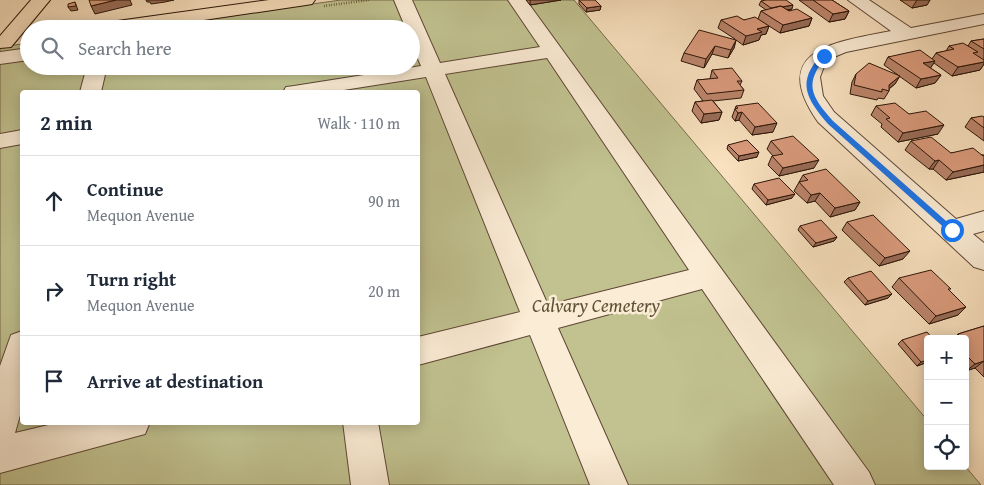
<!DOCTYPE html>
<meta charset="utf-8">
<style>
body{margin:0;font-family:"Gentium Book Plus",serif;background:#f6f6f7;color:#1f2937}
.controls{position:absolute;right:15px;bottom:15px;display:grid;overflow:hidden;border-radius:5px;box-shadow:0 2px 12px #0003}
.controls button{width:45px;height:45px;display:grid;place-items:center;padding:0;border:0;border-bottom:1px solid #e0e1e3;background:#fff;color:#1f2937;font:25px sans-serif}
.stop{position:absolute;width:15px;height:15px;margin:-11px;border:4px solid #1a73e8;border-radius:50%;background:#fff}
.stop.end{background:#1a73e8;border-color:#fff;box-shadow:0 1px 5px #0008}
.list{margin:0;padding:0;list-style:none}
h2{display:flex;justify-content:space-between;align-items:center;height:65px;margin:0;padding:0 20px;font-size:21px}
h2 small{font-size:16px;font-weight:400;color:#747a83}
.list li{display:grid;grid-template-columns:32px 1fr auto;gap:15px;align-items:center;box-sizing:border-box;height:90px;padding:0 20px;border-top:1px solid #e0e1e3}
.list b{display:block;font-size:19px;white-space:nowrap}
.list p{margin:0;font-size:16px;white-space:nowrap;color:#747a83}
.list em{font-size:16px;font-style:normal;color:#747a83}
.icon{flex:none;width:28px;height:28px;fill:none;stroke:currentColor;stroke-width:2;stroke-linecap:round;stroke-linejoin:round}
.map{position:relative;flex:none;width:984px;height:485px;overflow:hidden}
.search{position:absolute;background:#fff;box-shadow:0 2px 12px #0003;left:20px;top:20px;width:400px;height:55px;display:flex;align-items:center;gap:12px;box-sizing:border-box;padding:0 18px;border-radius:28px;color:#747a83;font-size:19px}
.panel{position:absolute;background:#fff;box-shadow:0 2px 12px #0003;left:20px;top:90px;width:400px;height:335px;border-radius:5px}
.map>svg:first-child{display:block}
</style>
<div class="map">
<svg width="984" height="485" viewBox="0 0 984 485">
<rect width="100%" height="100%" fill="#f9e1bf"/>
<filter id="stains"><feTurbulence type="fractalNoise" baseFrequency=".004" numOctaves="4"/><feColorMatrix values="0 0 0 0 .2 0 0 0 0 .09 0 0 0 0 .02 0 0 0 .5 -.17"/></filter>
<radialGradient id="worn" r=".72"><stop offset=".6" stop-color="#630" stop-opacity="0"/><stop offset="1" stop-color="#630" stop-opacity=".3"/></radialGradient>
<path fill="#c1c290" stroke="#766b4c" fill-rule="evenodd" d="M341 0H574L928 421V466H965L981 485H0V47L29 43V66H411V29H131ZM22 92H418V422H22Z"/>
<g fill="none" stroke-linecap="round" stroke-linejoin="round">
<defs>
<path id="minor" d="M394 0H412L440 63 540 47 508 0H526L869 472 875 485H834L702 289 558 328 628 485H590L530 335 418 365V337L520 312 426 77 331 92H283L286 87 294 86 421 66 411 42V29H406ZM547 58 689 270 548 305 445 74Z
M848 0H869L911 28 984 14V24L846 52 834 57 825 64 820 77 823 96 834 112 956 219 984 211V231L973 234 984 243V270L974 267 818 122C767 49 836 42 891 31Z
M29 48V60L0 64V52Z
M87 66H107L101 92H80Z
M22 130V144L0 148V134Z
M22 331V408L15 433 61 422H150L145 434 0 473V366L11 335Z
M343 422H378L389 485H351Z"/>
<path id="major" d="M31 0H50L11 47 0 48V36Z
M269 0H315L312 4 306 5 143 29H94L96 25 103 23Z"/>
</defs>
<use href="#minor" stroke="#5e4735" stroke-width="2"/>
<use href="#major" stroke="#2a1407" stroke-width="2"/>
<path stroke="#2a1407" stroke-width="2.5" stroke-dasharray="0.5 2" stroke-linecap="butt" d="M324 6 369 0"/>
<use href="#minor" fill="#fbecd5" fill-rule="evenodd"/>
<use href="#major" fill="#f9e1bf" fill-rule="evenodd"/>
</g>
<path fill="#bc856c" stroke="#2a1407" d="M526 0H561L530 5Z
M579 0 601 6 600 10 586 12 579 4Z
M799 0H832L849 11 845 19 829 22Z
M900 0H930L927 5 912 8Z
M761 1 792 9 787 10 812 18 809 26 780 33 769 26 766 34 761 35 759 40 743 45 736 40 734 48 728 58 712 54 704 68 681 61 684 53 735 39 718 28 721 20H744L758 19 761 11 766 10 759 5Z
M984 39V64L980 70 952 76 934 63 930 68 941 75 935 83 916 88 899 76 895 84 889 89V91L884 99 878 98 877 100 850 94 852 82 856 74 898 75 884 65 888 57 932 59 936 53 946 51 949 46H968L971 41Z
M712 70 742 81 740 85 744 90 741 98 713 101 722 112 719 120 701 123 692 111 695 102 703 101 694 89 697 80 710 79Z
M736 106 773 132 752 135 739 120 735 121 732 117Z
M876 106 909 114 938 134 898 142 881 127 882 124 871 115Z
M984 117V141L965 127 971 118Z
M771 141 814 168 779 176 768 165 772 156H773L767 149Z
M911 141 951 153 984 155V172L946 180 933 169H929L905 150Z
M728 145 757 157 738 161 727 149Z
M803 175 860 202 855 210 830 217 815 201 807 203 794 191Z
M754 184 792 198 766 205 752 189Z
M847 222 903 259 879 266 842 230Z
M800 226 837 237 834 241 813 247 798 230Z
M848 278 892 294 888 298 865 305 844 282Z
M899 278 958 315 929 324 892 287Z
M984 326V377L975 368 965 371V339H953L958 334Z
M902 340 928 362 917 366 898 344Z"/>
<path fill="#996c58" stroke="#2a1407" d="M116 0H130L132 5 95 14 91 6Z
M146 0H174L165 2 151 4 150 2H147Z
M530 0H561L530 5Z
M917 0H930L927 5 912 8Z
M75 2 78 10 71 11 68 7Z
M793 5 792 9 770 13 772 9Z
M601 6 600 10 586 12 587 8Z
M849 11 845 19 829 22 833 14Z
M812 18 809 26 780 33 783 25Z
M769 26 766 34 761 35 759 40 743 45 746 36 757 29Z
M736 40 734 48 728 58 731 50Z
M715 46 712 54 704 68 706 59Z
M935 61 930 69 923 63Z
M984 62V64L980 70 952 76 958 67Z
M941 75 935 83 916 88 921 79Z
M900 76 895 84 887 90 889 85Z
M722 112 719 120 701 123 704 114Z
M742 112 739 120 735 121 738 113Z
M777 123 773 132 752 135 755 127Z
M944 125 938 134 898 142 903 133Z
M759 152 757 157 738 161 739 156Z
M819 160 814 168 779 176 783 168Z
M939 160 933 169H929L935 161Z
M984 165V172L946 180 953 172Z
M820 193 815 201 807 203 811 195Z
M795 194 792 198 766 205 768 200Z
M860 202 855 210 830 217 835 208Z
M837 237 834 241 813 247 816 243Z
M910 251 903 259 879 266 885 258Z
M892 294 888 298 865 305 868 301Z
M966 307 958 315 929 324 936 316Z
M928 360V362L917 366 921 362Z
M984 361 975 368 966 371 975 364Z"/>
<path fill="#db9b7d" stroke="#2a1407" d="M89 0H116L91 6Z
M579 0H595L601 6 587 8Z
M766 0H786L793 5 782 7 781 6 771 8 761 1Z
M813 0H832L849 11 833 14Z
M75 2 76 6 68 7V4Z
M781 6 789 11 797 9 812 18 783 25 761 11Z
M737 16 744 20 755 17 769 26 757 29 762 32 746 36 721 20Z
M699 30 736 40 731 50 715 46 706 59 684 53Z
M984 39V49L971 41Z
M963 43 978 52 973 53 984 60V62L958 67 936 53 954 49 949 46Z
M920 50 935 61 923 63 941 75 921 79 888 57Z
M869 63 900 76 889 85V91L882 89V92L854 85 856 74Z
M732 68 742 81H737L744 90 707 94 697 80 718 78 712 70Z
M712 100 722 112 704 114 695 102Z
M758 103 777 123 755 127 742 112 738 113 735 109 738 108 736 106Z
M895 103 909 114 926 111 944 125 903 133 886 119 890 118 876 106Z
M982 116 984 117V128L971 118Z
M793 136 819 160 783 168 772 156 783 154 771 141Z
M931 137 951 153 973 148 983 156 984 155V165L953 172 939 160 935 161 911 141Z
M747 140 759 152 739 156 728 145Z
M826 169 860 202 835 208 820 193 811 195 799 182 808 180 803 175Z
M779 178 795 194 768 200 754 184Z
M873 215 910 251 885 258 847 222Z
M821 220 837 237 816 243 800 226Z
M931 270 951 289H948L966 307 936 316 899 278Z
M871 271 892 294 868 301 848 278Z
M984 326V361L975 364 965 354V339H963L958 334Z
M927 332 933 339H928V360L921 362 902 340Z"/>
<path fill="#1a73e8" d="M822 54 827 56C804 83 810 95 833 121L954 228V232H949L828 124C806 98 796 82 822 54Z"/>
<g text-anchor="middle" stroke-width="5" stroke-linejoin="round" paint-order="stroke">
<g font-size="19" font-style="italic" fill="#5f5137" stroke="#fbecd5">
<text x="596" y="312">Calvary Cemetery</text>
</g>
</g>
<rect width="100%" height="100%" filter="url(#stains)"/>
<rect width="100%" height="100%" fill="url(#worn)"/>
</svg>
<div class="controls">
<button>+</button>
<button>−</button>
<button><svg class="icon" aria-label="locate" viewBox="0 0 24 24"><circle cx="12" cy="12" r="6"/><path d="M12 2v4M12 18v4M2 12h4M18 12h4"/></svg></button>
</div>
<div class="stop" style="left:952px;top:230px"></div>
<div class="stop end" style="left:824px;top:56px"></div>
<div class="search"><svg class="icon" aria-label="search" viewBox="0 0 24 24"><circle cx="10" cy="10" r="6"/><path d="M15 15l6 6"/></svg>Search here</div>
<section class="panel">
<h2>2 min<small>Walk · 110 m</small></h2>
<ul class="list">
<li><svg class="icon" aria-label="ahead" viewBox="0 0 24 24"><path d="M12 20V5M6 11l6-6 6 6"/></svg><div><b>Continue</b><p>Mequon Avenue</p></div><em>90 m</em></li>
<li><svg class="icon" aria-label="right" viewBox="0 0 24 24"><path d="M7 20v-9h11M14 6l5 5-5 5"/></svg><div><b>Turn right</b><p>Mequon Avenue</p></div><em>20 m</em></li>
<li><svg class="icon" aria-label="arrive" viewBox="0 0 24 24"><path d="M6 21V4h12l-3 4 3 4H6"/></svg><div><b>Arrive at destination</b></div></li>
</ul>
</section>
</div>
